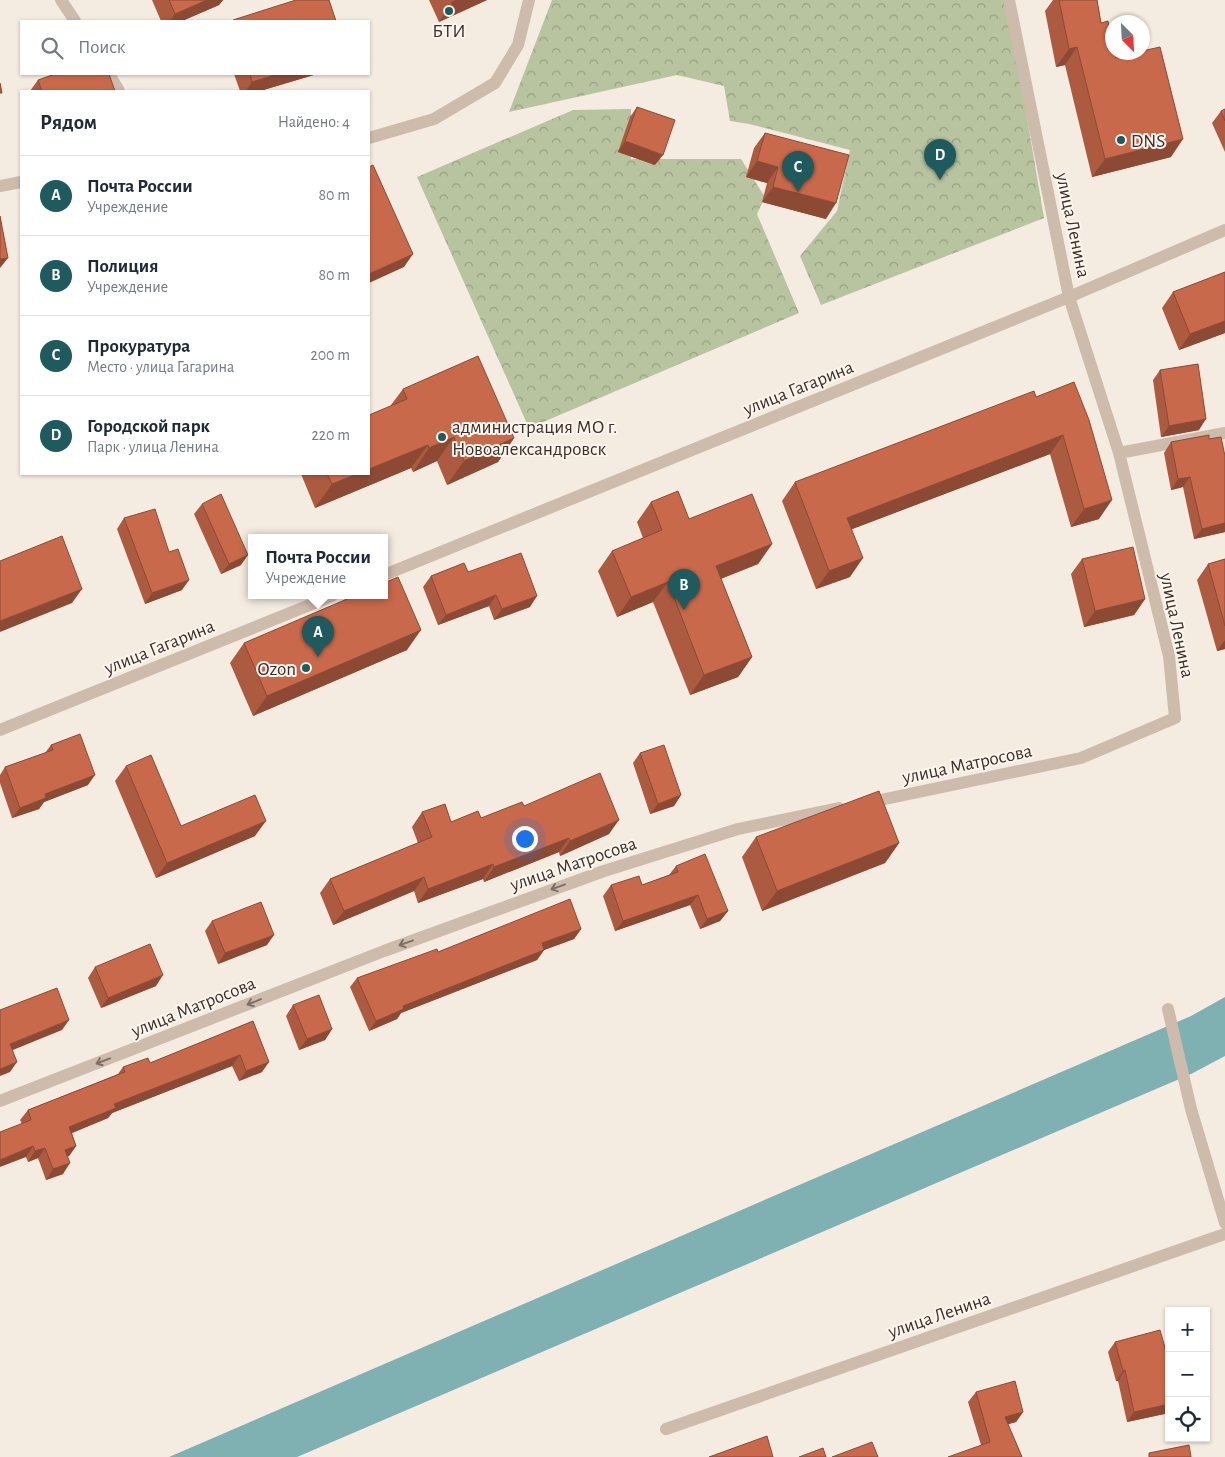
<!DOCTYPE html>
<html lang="ru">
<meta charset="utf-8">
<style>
body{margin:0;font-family:"Alegreya Sans",sans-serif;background:#f6f6f7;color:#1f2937}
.controls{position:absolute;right:15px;bottom:15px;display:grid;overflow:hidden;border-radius:0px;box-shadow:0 1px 4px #0004}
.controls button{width:45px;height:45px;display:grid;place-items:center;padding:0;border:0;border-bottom:1px solid #e0e1e3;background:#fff;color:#1f2937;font:25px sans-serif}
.compass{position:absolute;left:1105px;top:15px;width:45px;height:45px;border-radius:50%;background:#fff;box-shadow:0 1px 4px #0004;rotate:156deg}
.you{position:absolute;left:524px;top:838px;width:18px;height:18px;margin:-12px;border:4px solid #fff;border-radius:50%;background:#1a73e8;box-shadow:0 0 0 8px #1a73e833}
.badge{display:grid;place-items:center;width:32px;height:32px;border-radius:50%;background:#1f5a5e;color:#fff;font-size:16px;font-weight:700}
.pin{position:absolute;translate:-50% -41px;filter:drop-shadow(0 1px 2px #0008)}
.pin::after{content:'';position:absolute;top:26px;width:18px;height:15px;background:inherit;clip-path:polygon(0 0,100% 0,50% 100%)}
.popup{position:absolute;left:248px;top:534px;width:140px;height:65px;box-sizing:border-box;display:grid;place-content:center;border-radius:0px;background:#fff;filter:drop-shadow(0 1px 4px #0005);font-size:16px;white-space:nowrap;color:#747a83}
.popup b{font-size:19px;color:#1f2937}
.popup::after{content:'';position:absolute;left:50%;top:100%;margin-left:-10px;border:10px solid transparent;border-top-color:#fff}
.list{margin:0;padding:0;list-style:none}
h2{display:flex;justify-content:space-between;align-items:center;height:65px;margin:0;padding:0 20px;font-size:21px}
h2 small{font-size:16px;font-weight:400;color:#747a83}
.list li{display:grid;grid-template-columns:32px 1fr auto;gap:15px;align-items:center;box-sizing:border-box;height:80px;padding:0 20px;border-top:1px solid #e0e1e3}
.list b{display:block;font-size:19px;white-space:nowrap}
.list p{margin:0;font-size:16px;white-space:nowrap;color:#747a83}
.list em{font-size:16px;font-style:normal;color:#747a83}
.icon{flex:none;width:28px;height:28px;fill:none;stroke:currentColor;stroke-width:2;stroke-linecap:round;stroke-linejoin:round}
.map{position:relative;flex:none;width:1225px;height:1457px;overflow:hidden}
.search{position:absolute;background:#fff;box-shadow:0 1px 4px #0004;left:20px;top:20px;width:350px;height:55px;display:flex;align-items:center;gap:12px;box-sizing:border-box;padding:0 18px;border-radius:0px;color:#747a83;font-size:19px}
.panel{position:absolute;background:#fff;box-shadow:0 1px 4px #0004;left:20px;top:90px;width:350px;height:385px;border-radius:0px}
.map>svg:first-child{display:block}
</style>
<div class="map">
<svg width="1225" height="1457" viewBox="0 0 1225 1457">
<defs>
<pattern id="forest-crowns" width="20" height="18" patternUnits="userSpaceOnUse" patternTransform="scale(1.25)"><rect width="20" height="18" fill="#b8c4a0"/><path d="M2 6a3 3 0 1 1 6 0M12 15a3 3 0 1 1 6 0" fill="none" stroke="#97a083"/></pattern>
</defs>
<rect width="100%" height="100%" fill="#f4ebe1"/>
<path fill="url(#forest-crowns)" d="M552 0H1007L1044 218 821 305 800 256 837 211 850 150 749 124 730 121 724 86 677 75 509 112Z
M631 109V159H741L765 197 757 214 799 313 529 428 417 177 573 110Z"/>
<path fill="#7fb0b2" d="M1225 997V1056L1191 1074 297 1457H169L1191 1016Z"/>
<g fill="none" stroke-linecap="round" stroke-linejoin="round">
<path stroke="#cdbbac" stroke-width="12" d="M61 0 75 21
M109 74 119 91
M369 138 434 119 495 83 518 45 529 0
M0 186 21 182
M1119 453 1225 433
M384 575 1069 297 1225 230
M0 730 332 596
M866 803 1081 758 1175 718 1169 656 1119 453 1069 297 1009 0
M1168 1009 1191 1109 1225 1223
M0 1101 384 951 604 871 738 829 839 808
M666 1429 1225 1234"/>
</g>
<path fill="#ac5a40" d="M152 0H223L219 5 182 21H161Z
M429 0H487L439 22Z
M1053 0H1097L1101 23 1116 58 1171 157 1092 177 1065 65 1056 67 1045 11Z
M234 74H317L260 91H240Z
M38 80 115 91H30Z
M637 107 655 165 618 152 630 117Z
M1225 109V152L1212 123 1221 111Z
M765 133 826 219 762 202 767 183 746 177 754 148Z
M1225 272V333L1179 350 1162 308 1173 292Z
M1160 370 1199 430 1161 437 1153 380Z
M1074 382 1099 519 1071 527 1050 454 852 529 850 577 816 589 782 501 795 482 1036 397Z
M403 389 514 438 498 462 447 485 437 461 413 472 411 468 315 508 301 474H369L391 405Z
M1209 439 1225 456V532L1194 539 1183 487 1171 490 1164 453 1171 442Z
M651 502 689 519 772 544 758 564 721 579 752 657 738 677 690 695 653 602 617 617 598 571 612 551 643 538 637 522Z
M202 504 241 565 221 574 194 514Z
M124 518 169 552 182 590 145 604 117 529Z
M1082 559 1145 599 1134 615 1084 627 1071 574Z
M1225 559V649L1217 651 1197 580 1208 564Z
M468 572 530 607 494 620 489 606 438 625 423 587 431 576Z
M244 643 407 650 253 716 230 663Z
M51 745 88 785 44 802 39 809 12 818 0 783V775L5 767 45 753Z
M640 753 681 795 674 806 650 814 633 763Z
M126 766 181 826 255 836 156 878 115 781Z
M524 806 609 834 560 856 559 852 484 882 483 879 418 903 414 891 333 925 320 893 330 879 418 843 412 827 422 812 451 822 481 818Z
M756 837 899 843 885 863 762 911 742 857Z
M676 866 728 911 720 921 700 929 690 905 615 931 603 896 611 885H642L669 875Z
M212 921 267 945 218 964 205 931Z
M581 929 574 939 544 950 537 960 401 1013 397 1019 369 1031 350 987 357 978 438 952Z
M95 967 156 986 101 1008 88 978Z
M293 1005 332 1029 325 1040 299 1050 286 1016Z
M253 1021 262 1072 239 1081 232 1066 112 1113 108 1118 72 1133 76 1146 69 1156 67 1157 63 1174 46 1180 38 1158 28 1162 26 1157 22 1124 20 1120 28 1110 118 1074 123 1067 150 1063Z
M1115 1342 1169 1362V1413L1127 1422 1118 1381H1116L1108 1352Z
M976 1392 1023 1412 1016 1422 1008 1424 1022 1457 981 1445 968 1402Z"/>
<path fill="#8c4a34" d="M207 0H223L219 5 182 21H170L175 14Z
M457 0H487L439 22 453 1Z
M1077 47 1065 65 1056 67 1069 49Z
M278 74H317L260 91H246L252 82Z
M1183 139 1171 157 1092 177 1105 159Z
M625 141 663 155 655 165 618 152Z
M757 161 778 167 767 183 746 177Z
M773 187 836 203 826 219 762 202Z
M413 254 404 267 369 283V274Z
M8 258 0 268V259Z
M1225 321V333L1179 350 1190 334Z
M1206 419 1199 430 1161 437 1169 426Z
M1063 435 1050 454 834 536 847 518Z
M454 437 437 461 413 472 429 448Z
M514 438 498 462 447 485 464 461Z
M428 445 411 468 315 508 332 484 357 474H369V469Z
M1190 477 1183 487 1171 490 1178 479Z
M1112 500 1099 519 1071 527 1084 509Z
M1225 523V532L1194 539 1202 529Z
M772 544 758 564 702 586 716 566Z
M248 555 241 565 221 574 229 564Z
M863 558 850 577 816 589 829 571Z
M189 580 182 590 145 604 152 593Z
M668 582 653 602 617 617 631 597Z
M82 589 72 603 0 632V621Z
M496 595 489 606 438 625 446 615Z
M537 596 530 607 494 620 502 609Z
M1145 599 1134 615 1084 627 1095 611Z
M421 630 407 650 253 716 267 696Z
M1225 640V649L1217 651Z
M752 657 738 677 690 695 704 675Z
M95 775 88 785 44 802 39 809 12 818 20 808 45 794Z
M681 795 674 806 650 814 658 804Z
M619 820 609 834 560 856 570 841Z
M266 821 255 836 156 878 167 863Z
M569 838 559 852 484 882 494 867Z
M899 843 885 863 762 911 777 891Z
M493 864 483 879 418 903 428 889Z
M424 877 414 891 333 925 344 911Z
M698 895 690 905 615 931 623 921Z
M728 911 720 921 700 929 707 919Z
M581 929 574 939 544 950 537 960 401 1013 397 1019 369 1031 376 1021 403 1006 542 943Z
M274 935 267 945 218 964 225 953Z
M163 975 156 986 101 1008 108 998Z
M69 1020 62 1030 3 1054 10 1044Z
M332 1029 325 1040 299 1050 307 1039Z
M240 1055 232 1066 112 1113 108 1118 62 1137 69 1127 114 1104Z
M17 1062 10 1072 0 1076V1069Z
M269 1062 262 1072 239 1081 246 1071Z
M33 1146 26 1157 0 1167V1160Z
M76 1146 69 1156 58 1160 65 1150Z
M45 1148 38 1158 28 1162 35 1151Z
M70 1163 63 1174 46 1180 53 1169Z
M1125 1370 1118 1381H1116L1123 1371Z
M1169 1404V1413L1127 1422 1134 1412Z
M1023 1412 1016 1422 998 1427 1005 1417Z"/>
<path fill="#c8694b" stroke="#8c4a34" d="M169 0H207L175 14Z
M296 0H329L336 21H233V20Z
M1059 0H1097L1101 23 1108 21 1112 42V52H1115L1116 58 1136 52H1142V51L1160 47 1183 139 1105 159 1077 47 1069 49Z
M55 74H109L115 91H42L38 80Z
M250 74H278L252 82Z
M0 83 2 93H0Z
M637 107 675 120 663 155 625 141Z
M1225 109V121L1221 111Z
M765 133 849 155 836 203 773 187 778 167 757 161Z
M373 165 413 254 369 274V167Z
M0 216 8 258 0 259Z
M1225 272V321L1190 334 1173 292Z
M478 356 514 438 464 461 454 437 429 448 428 445 369 469V415L407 399 403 389Z
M1198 364 1206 419 1169 426 1160 370Z
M1074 382 1089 420 1112 500 1084 509 1063 435 847 518 863 558 829 571 795 482 1034 391 1036 397Z
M1209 435V439L1221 437 1225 456V523L1202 529 1190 477 1178 479 1171 442Z
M327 474H357L332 484Z
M678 491 689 519 752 494 772 544 716 566 752 657 704 675 668 582 631 597 612 551 662 530 651 502Z
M221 494 248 555 229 564 202 504Z
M155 509 169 552 178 549 189 580 152 593 124 518Z
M62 536 82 589 0 621V561Z
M1133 547 1145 599 1095 611 1082 559Z
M521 553 537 596 502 609 496 595 446 615 431 576 464 563 468 572Z
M1225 559V626L1208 564Z
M398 577 421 630 267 696 244 643 354 596H384V583Z
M80 734 95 775 45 794 46 798 20 808 5 767 53 750 51 745Z
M664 745 681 795 658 804 640 753Z
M151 755 181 826 255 795 266 821 167 863 126 766Z
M600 773 619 820 570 841 569 838 494 867 493 864 428 889 424 877 344 911 330 879 432 837 422 812 445 804 451 822 478 811 481 818 522 802 524 806Z
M879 791 899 843 777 891 756 837Z
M705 854 728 911 707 919 698 895 623 921 611 885 639 876 642 885 678 872 676 866Z
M570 899 581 929 542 943 544 950 403 1006 404 1009 376 1021 357 978 437 949 438 952Z
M261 902 274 935 225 953 212 921Z
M150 944 163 975 108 998 95 967Z
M57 988 69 1020 10 1044 17 1062 0 1069V1010Z
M319 995 332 1029 307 1039 293 1005Z
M253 1021 269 1062 246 1071 240 1055 114 1104 116 1108 69 1127 76 1146 65 1150 70 1163 53 1169 45 1148 35 1151 33 1146 0 1160V1132L31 1120 28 1110 125 1072 123 1067 148 1058 150 1063Z
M1160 1330 1169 1362V1404L1134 1412 1125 1370 1123 1371 1115 1342Z
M1015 1381 1023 1412 1005 1417 1022 1457H948L990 1442 976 1392Z
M767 1436 773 1457H709Z
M872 1442 878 1457H832Z
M1189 1445 1191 1457H1149V1453Z
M823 1448 826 1457H799Z"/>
<defs><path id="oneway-shaft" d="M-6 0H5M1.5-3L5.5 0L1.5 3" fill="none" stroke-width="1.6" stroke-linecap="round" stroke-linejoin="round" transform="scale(1.25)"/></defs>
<g stroke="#7d6f65">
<use href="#oneway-shaft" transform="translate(558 887) rotate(160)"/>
<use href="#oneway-shaft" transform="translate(406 943) rotate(160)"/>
<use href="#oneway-shaft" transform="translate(254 1002) rotate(158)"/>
<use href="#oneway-shaft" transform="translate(103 1061) rotate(159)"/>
</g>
<g fill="#1f5a5e" stroke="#fbf5ee" stroke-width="2">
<circle cx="449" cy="11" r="5"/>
<circle cx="1121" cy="140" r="5"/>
<circle cx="442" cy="437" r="5"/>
<circle cx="306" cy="668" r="5"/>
</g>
<g text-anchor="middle" stroke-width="4" stroke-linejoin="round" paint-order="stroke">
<g font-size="19" fill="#3b302b" stroke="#fbf5ee" text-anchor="start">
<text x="449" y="37" text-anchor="middle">БТИ</text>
<text x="1131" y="147">DNS</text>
<text x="452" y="433">администрация МО г.<tspan x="452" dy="22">Новоалександровск</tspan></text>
<text x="296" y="675" text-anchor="end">Ozon</text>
</g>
<g font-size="19" fill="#3b302b" stroke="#fbf5ee">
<text transform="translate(1074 225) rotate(78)" y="7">улица Ленина</text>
<text transform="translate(798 387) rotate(-22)" y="7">улица Гагарина</text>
<text transform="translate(1178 625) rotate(78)" y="7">улица Ленина</text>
<text transform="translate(159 646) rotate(-22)" y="7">улица Гагарина</text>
<text transform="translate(967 763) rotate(-12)" y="7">улица Матросова</text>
<text transform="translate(573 863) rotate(-19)" y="7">улица Матросова</text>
<text transform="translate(193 1006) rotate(-22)" y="7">улица Матросова</text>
<text transform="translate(939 1314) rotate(-19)" y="7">улица Ленина</text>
</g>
</g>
</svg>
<div class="controls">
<button>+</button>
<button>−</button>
<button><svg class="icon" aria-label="locate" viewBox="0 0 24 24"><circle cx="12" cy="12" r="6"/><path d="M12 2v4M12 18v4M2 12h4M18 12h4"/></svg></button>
</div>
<svg class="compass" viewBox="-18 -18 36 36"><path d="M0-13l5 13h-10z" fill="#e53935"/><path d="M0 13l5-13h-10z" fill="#747a83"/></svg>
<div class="you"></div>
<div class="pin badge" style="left:318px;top:657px">A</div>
<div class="popup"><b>Почта России</b>Учреждение</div>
<div class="pin badge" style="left:684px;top:610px">B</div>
<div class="pin badge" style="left:798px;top:192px">C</div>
<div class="pin badge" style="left:940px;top:180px">D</div>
<div class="search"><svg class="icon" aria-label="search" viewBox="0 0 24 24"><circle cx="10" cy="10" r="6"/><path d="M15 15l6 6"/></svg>Поиск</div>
<section class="panel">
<h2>Рядом<small>Найдено: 4</small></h2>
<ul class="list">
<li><span class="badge">A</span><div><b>Почта России</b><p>Учреждение</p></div><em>80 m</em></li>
<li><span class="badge">B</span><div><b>Полиция</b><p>Учреждение</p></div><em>80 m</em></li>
<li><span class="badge">C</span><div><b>Прокуратура</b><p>Место · улица Гагарина</p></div><em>200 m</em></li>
<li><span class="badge">D</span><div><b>Городской парк</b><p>Парк · улица Ленина</p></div><em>220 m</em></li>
</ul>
</section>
</div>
